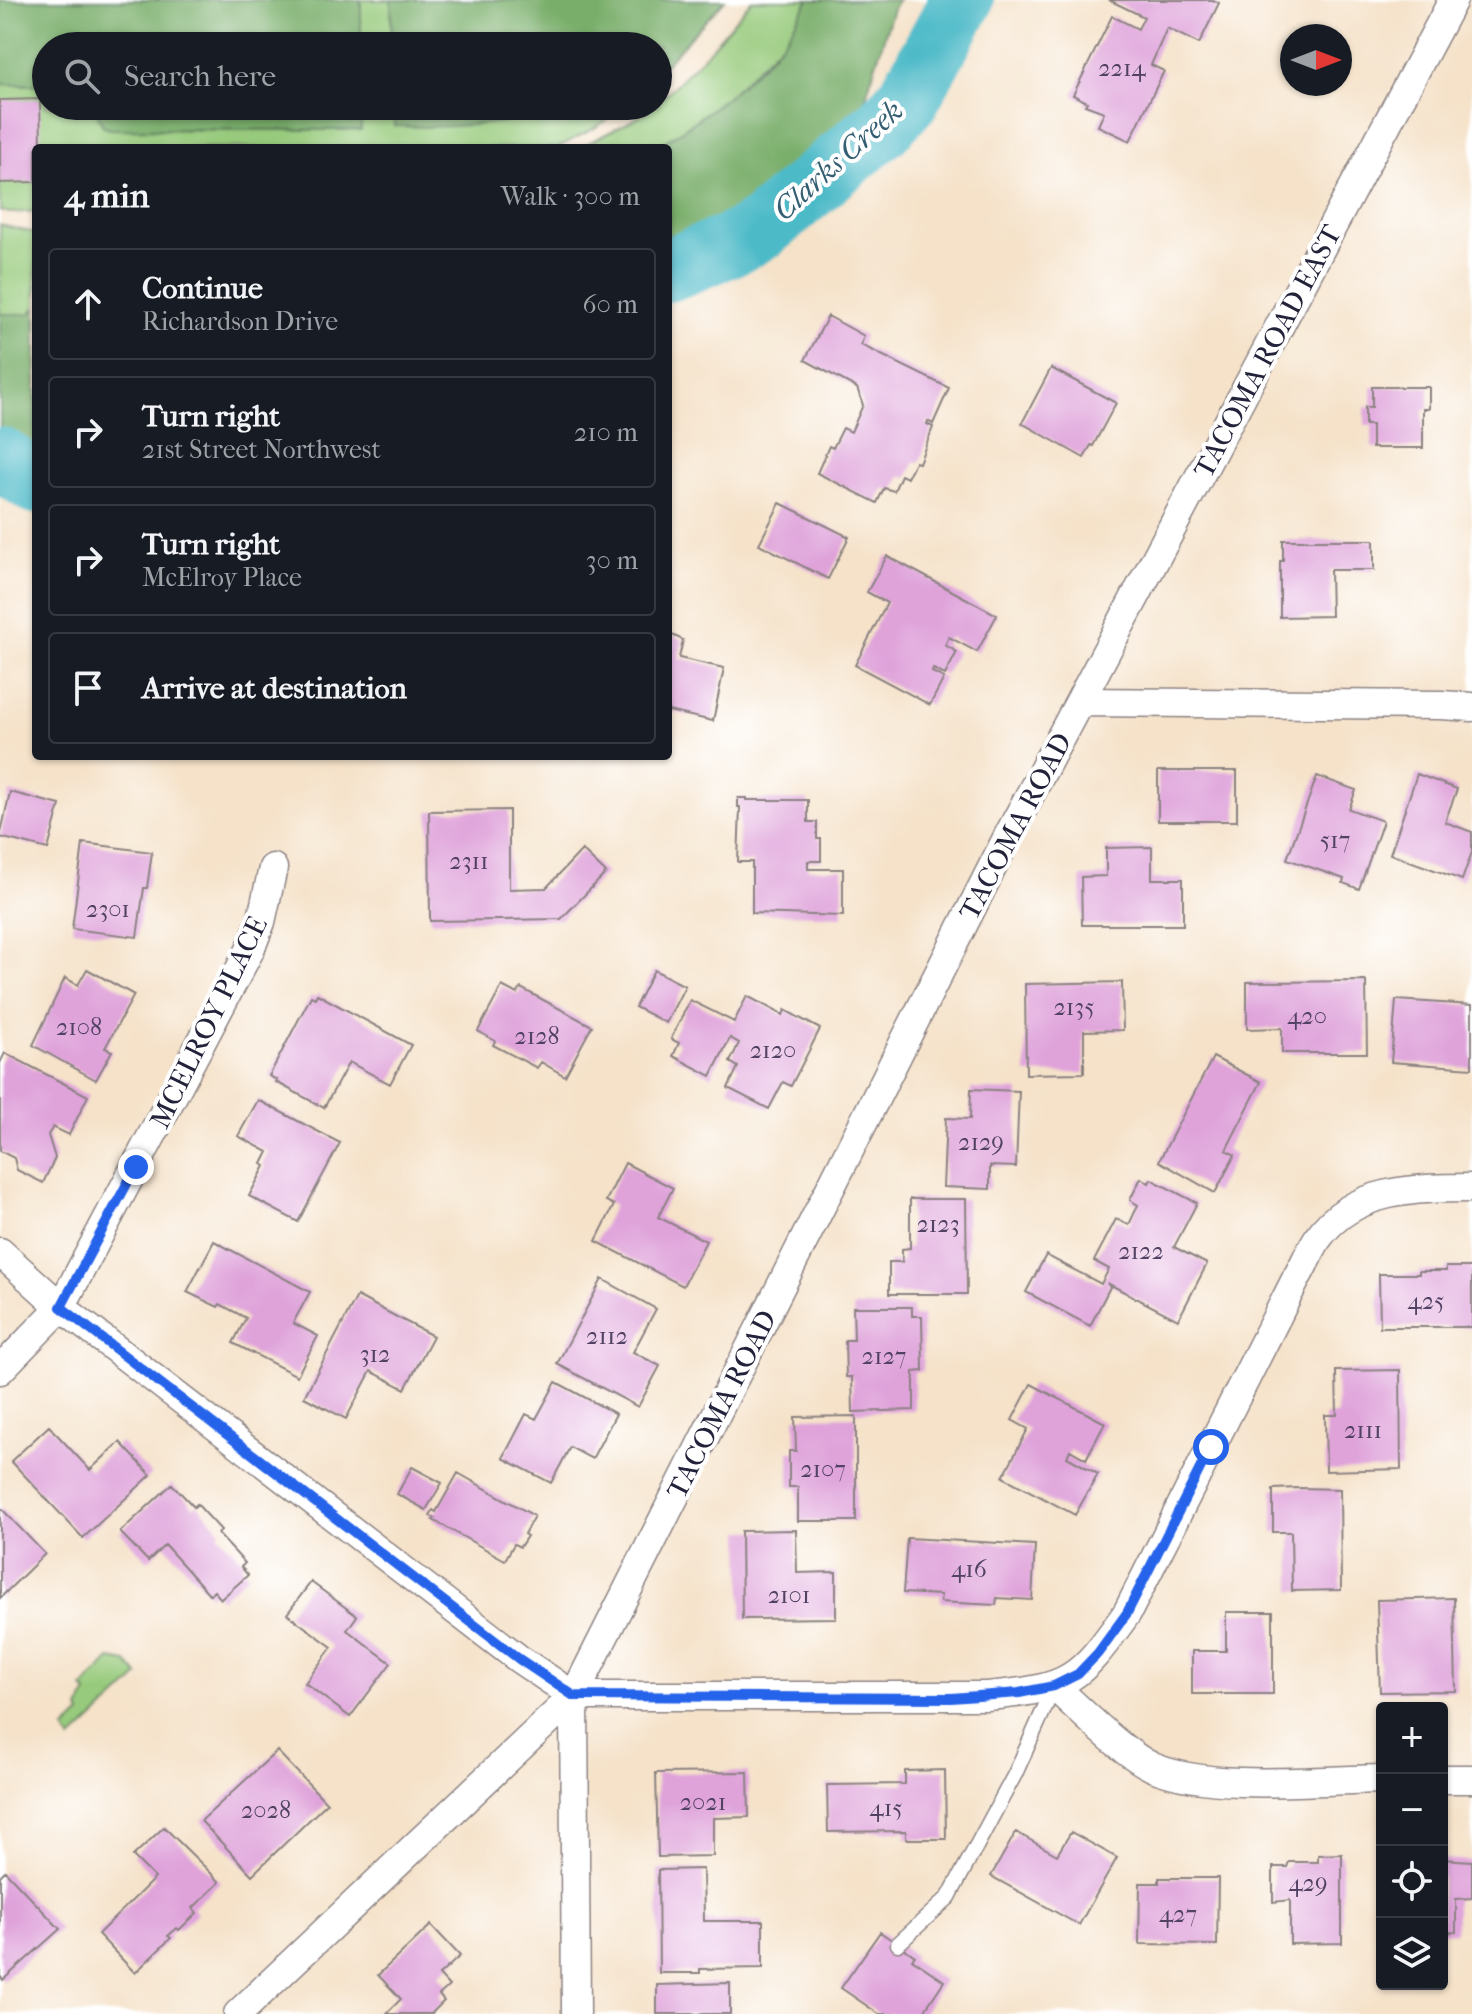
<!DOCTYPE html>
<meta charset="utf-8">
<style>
body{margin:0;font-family:"IM FELL French Canon",serif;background:#20242c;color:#f1f3f6}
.controls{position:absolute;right:24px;bottom:24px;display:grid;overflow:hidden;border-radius:8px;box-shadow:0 2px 6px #0004}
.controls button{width:72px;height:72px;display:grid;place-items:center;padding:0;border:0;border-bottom:2px solid #363941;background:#171b24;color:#f1f3f6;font:40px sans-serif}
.compass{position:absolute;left:1280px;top:24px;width:72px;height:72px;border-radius:50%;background:#171b24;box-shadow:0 2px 6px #0004;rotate:90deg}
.stop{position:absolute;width:24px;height:24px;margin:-18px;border:6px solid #2563eb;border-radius:50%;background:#fff}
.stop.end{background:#2563eb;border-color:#fff;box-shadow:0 2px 8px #0008}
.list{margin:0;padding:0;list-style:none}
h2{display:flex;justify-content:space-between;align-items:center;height:104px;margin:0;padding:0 32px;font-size:34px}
h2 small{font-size:26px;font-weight:400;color:#9ea1a6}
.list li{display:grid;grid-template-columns:52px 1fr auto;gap:24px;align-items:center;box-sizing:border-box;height:112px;margin:0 16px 16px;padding:0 16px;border:2px solid #363941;border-radius:8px}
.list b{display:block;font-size:30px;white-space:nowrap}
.list p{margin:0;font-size:26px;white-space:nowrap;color:#9ea1a6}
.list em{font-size:26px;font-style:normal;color:#9ea1a6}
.icon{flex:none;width:44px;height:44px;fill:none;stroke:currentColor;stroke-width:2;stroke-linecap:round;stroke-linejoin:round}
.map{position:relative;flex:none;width:1472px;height:2014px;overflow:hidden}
.search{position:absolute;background:#171b24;box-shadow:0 2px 6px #0004;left:32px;top:32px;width:640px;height:88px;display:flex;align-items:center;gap:20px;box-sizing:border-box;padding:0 28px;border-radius:44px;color:#9ea1a6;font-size:30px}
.panel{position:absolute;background:#171b24;box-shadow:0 2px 6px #0004;left:32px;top:144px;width:640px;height:616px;border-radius:8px}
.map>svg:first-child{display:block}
</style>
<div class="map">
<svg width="1472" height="2014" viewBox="0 0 1472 2014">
<rect width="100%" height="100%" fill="#fff"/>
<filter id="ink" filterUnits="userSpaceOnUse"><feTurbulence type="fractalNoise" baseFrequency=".0125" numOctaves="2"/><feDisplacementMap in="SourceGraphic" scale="16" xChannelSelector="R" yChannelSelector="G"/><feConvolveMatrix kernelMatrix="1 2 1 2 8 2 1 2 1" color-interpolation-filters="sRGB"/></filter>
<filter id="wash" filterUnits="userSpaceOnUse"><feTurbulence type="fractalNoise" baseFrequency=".006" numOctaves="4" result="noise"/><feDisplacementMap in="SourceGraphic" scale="32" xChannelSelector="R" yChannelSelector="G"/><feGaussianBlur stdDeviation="1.8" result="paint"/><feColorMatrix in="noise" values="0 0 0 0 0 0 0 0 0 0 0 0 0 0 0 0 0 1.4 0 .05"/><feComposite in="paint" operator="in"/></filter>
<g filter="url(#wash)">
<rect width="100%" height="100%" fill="#f5e2c9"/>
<path fill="#97ca7b" stroke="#5c765b" stroke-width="2" d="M361 0H391L392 46H361Z
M752 0H809L784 41 735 90 685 129 655 148H579L644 114 653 106H658V102L706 54Z
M0 84 46 85V106H94L103 126 110 129 360 130 361 106H394L395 126C441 124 488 123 534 117 566 113 594 106 627 106L595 128 557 148H36V211L11 213 0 211Z
M0 225 36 233V307L30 314H0Z
M110 1659 127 1662 139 1676 71 1740 64 1730 81 1714 79 1710 87 1692 83 1688Z"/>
<path fill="#79ae6b" stroke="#4e6853" stroke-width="2" d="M0 0H361V46H46V85L0 84Z
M391 0H725L658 72V46H392Z
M809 0H898L893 9 852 141 780 200 668 250V148H655C701 119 748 84 783 42 793 29 800 13 809 0Z
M94 106H361V130L110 129 103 126Z
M394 106H594C537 121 454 129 395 126Z
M36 307V461L0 438V314H30Z"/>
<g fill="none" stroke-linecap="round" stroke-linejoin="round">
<path stroke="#4ebac8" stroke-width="64" d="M668 270 735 243 762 228 883 126 908 99 962 0
M0 459 36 482"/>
</g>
<g id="blocks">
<path fill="#dfa3da" d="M1109 0H1213L1219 3 1199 44 1167 28 1151 65 1164 71 1130 141 1098 126 1104 112 1085 105 1087 102 1073 95 1112 16 1138 29 1144 17Z
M40 99 41 148H36V182L0 183V100Z
M828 316 864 336 861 345 949 388 933 424 928 421 927 424 933 427 919 463 915 462 907 478 901 475 894 491 884 488 877 503 817 473 829 446 833 448 843 428 851 432 863 405 857 388 805 360Z
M1051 368 1116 403 1093 446 1091 445 1084 458 1022 423Z
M1372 387H1429V409H1423V448H1372V425H1365V407H1372Z
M780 503 849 537 828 579 759 544Z
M1283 540H1374V570H1330L1331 616 1280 617V561H1283Z
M887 556 997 615 977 652 949 637 945 645 957 652 945 675 933 669 932 672 944 678 930 705 855 665 887 603 867 592Z
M668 633 683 640 679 658 724 668 713 721 668 711Z
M1158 771H1237V821H1158Z
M1417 774 1457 789 1445 822 1472 832V852L1462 880 1390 854Z
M1317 776 1356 790 1349 809 1383 821 1359 889 1343 883 1344 879 1287 859Z
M10 792 60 805 48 849 0 837Z
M738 798H747V800H808V822H817V839H821V861H808V869H843V916L752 913V862H738L740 807H738Z
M509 810V889L546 888 582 850 606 873 561 919 430 921 429 811Z
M83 843 152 852 147 888H144L137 937 72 929Z
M1152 847V879H1183V925H1082L1081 877 1106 876V848Z
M87 969 134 995 105 1048 112 1051 96 1080 33 1045 65 978 78 985Z
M654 970 685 986 666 1023 635 1007Z
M1366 981 1367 1053H1282V1028L1247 1029V982Z
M1122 982 1123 1030 1084 1031V1073L1026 1074 1025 984Z
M502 986 517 994 521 988 592 1026 565 1076 541 1062 537 1068 493 1045 495 1041 478 1031Z
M317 994 411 1045 390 1084 349 1062 324 1108 276 1082 277 1080 269 1076 311 996 315 998Z
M747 996 783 1015 785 1010 820 1029 791 1086 783 1082 769 1109 728 1088 738 1067 730 1062 739 1043 730 1038 711 1076 673 1056 679 1043 671 1039 690 1000 734 1022Z
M1396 1000 1472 1005V1068L1391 1062Z
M5 1053 88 1096 69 1135 53 1127 48 1135 55 1158 43 1183 17 1170 14 1158 0 1151V1063Z
M1213 1057 1261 1082 1226 1150 1235 1155 1215 1193 1159 1161Z
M971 1089 1019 1091 1016 1167 990 1166V1189L943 1187 946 1118 970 1119Z
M258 1100 340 1143 298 1222 249 1196 265 1166 262 1164 268 1152 238 1136Z
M625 1163 673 1188 658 1217 706 1241 683 1286 596 1241 614 1205 606 1201Z
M1141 1178 1149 1183 1151 1179 1197 1203 1174 1247 1207 1264 1178 1320 1107 1283 1110 1287 1090 1326 1026 1292 1046 1255 1101 1284 1109 1269 1094 1261 1116 1219 1129 1225 1138 1205 1130 1200Z
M910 1199H966L967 1294H889V1262H902V1249L910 1248Z
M214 1241 310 1292 293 1323 318 1336 297 1376 233 1343 246 1318 220 1304 218 1307 187 1292Z
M1446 1267H1472V1327H1380L1379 1274H1419V1271H1446Z
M602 1279 656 1309 633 1352 660 1366 638 1407 557 1364Z
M357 1296 433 1336 405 1389 371 1371 346 1419 304 1397Z
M853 1307H912V1316H922L923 1371 914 1372V1410L853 1412 852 1377H846L845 1340H854Z
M1400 1370 1401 1469 1326 1471 1325 1415H1337L1336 1371Z
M556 1382 616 1414 592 1459 570 1447 551 1483 503 1458 526 1414 536 1419Z
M1031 1384 1105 1423 1086 1459 1070 1450 1067 1457 1098 1474 1075 1515 1003 1477 1028 1429 1012 1420Z
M856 1416V1521H798V1487H789V1451H796L795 1417Z
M49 1426 90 1470 120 1442 151 1475 83 1538 11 1461Z
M412 1467 442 1483 426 1510 397 1494Z
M458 1473 534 1516 524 1534 527 1536 520 1547 514 1544 505 1560 433 1520 435 1518 430 1516 433 1510 436 1512Z
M172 1484 194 1507 197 1504 221 1530 218 1534 245 1563 241 1567 248 1575 221 1599 214 1591 210 1595 165 1545 148 1561 120 1532Z
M1299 1488 1340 1489 1341 1590 1292 1591 1291 1532H1273V1489Z
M0 1507 45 1554 0 1598Z
M796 1530 797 1573 836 1572V1618L742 1619 741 1531Z
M907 1538 1035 1545 1032 1600 997 1598 996 1605 940 1602 941 1595 903 1593Z
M311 1582 357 1616 347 1630 391 1663 350 1717 305 1683 332 1647 287 1614Z
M1454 1598 1456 1691 1380 1692 1377 1600Z
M1226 1612H1273V1694H1192V1651H1226Z
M277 1751 327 1803 252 1875 201 1821Z
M945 1770 946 1839H906V1831L828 1832 827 1785 905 1784V1771Z
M748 1772 749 1817 713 1818V1856L658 1857 656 1773Z
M164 1827 220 1882 193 1908 197 1913 179 1930 177 1928 168 1936 171 1938 135 1973 98 1934 155 1878 133 1856Z
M1016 1832 1057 1855 1071 1832 1117 1858 1079 1925 991 1876Z
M1342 1854V1943L1290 1944V1900L1273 1902V1867H1287L1289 1862H1318V1855Z
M1442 1859 1472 1861V1898L1456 1899V1932L1442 1933Z
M703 1869 704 1921H763V1968L700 1969V1973H659L658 1870Z
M5 1871 60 1929 3 1980 0 1976V1876Z
M1159 1878H1218L1217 1945 1139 1944 1140 1883H1159Z
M431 1925 460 1956 439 1975 449 1986 439 1995 444 2001 431 2014H388L387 2013 401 1999 378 1975Z
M880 1932 915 1956 912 1959 944 1981 922 2014H879L841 1988Z
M730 1983V2014H657V1985Z"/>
</g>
</g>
<g filter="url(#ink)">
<use href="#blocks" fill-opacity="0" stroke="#8c8282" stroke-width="2"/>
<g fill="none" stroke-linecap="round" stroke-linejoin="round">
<defs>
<path id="service" d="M898 1944 949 1897 1015 1774 1054 1687"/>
<path id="minor" d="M1081 702 1441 705 1472 707
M0 1252 61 1307 519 1659 574 1696H987C1072 1688 1078 1681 1127 1613L1297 1277C1304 1265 1310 1250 1318 1238 1353 1188 1417 1188 1472 1188
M0 1370 61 1307 250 950 261 922 273 868
M1054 1686C1078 1708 1126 1756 1155 1768 1213 1791 1317 1780 1382 1779
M574 1696 576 2014
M1442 1779H1472
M238 2014 574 1696 1008 836 1453 0"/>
</defs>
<use href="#service" stroke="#8c8282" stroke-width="17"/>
<use href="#minor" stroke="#8c8282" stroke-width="31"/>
<use href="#service" stroke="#fff" stroke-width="14"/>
<use href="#minor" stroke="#fff" stroke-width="28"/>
</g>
</g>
<g fill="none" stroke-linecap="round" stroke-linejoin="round" filter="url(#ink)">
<path stroke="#2563eb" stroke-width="10" d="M136 1167 61 1307 519 1659 574 1696 951 1698 1019 1693 1054 1686 1078 1674 1098 1653 1127 1613 1211 1447"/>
</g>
<g text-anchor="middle" stroke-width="8" stroke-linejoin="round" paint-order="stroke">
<g font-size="24" fill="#514263">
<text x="1122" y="76">2214</text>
<text x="1335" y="848">517</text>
<text x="469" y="869">2311</text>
<text x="108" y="917">2301</text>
<text x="1074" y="1015">2135</text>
<text x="1307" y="1024">420</text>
<text x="79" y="1035">2108</text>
<text x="537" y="1044">2128</text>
<text x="773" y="1058">2120</text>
<text x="981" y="1150">2129</text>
<text x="938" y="1232">2123</text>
<text x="1141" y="1259">2122</text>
<text x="1426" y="1309">425</text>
<text x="607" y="1344">2112</text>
<text x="375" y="1362">312</text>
<text x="884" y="1364">2127</text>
<text x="1363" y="1438">2111</text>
<text x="823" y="1477">2107</text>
<text x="969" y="1577">416</text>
<text x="789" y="1603">2101</text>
<text x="703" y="1810">2021</text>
<text x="886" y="1816">415</text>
<text x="266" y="1818">2028</text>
<text x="1308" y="1891">429</text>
<text x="1178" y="1922">427</text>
</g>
<g font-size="28" fill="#22223b" stroke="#fff">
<text transform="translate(1267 351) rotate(-62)" y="10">TACOMA ROAD EAST</text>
<text transform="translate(1015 826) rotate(-62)" y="10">TACOMA ROAD</text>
<text transform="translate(208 1022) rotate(-64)" y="10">MCELROY PLACE</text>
<text transform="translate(721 1404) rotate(-63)" y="10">TACOMA ROAD</text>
</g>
<g font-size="30" font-style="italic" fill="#345f73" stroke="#fff">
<text transform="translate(838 160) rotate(-42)" y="10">Clarks Creek</text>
</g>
</g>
</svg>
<div class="controls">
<button>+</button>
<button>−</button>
<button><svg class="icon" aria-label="locate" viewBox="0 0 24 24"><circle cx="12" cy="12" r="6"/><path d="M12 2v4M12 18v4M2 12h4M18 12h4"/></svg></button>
<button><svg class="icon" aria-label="layers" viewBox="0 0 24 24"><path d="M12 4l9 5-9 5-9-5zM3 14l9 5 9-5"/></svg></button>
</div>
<svg class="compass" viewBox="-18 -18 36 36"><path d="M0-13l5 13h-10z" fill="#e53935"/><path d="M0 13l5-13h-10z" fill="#9ea1a6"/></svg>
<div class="stop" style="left:1211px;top:1447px"></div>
<div class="stop end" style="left:136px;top:1167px"></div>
<div class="search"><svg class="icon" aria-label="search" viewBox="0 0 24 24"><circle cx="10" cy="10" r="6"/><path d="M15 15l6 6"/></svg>Search here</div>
<section class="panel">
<h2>4 min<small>Walk · 300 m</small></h2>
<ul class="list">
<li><svg class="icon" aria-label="ahead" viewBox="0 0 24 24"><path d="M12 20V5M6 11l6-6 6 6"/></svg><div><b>Continue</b><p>Richardson Drive</p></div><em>60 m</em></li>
<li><svg class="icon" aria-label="right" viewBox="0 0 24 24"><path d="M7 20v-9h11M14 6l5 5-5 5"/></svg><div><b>Turn right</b><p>21st Street Northwest</p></div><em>210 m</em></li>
<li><svg class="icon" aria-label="right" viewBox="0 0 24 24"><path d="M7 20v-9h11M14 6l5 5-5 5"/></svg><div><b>Turn right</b><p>McElroy Place</p></div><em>30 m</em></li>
<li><svg class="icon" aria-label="arrive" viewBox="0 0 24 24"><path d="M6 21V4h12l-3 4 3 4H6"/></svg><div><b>Arrive at destination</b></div></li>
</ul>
</section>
</div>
